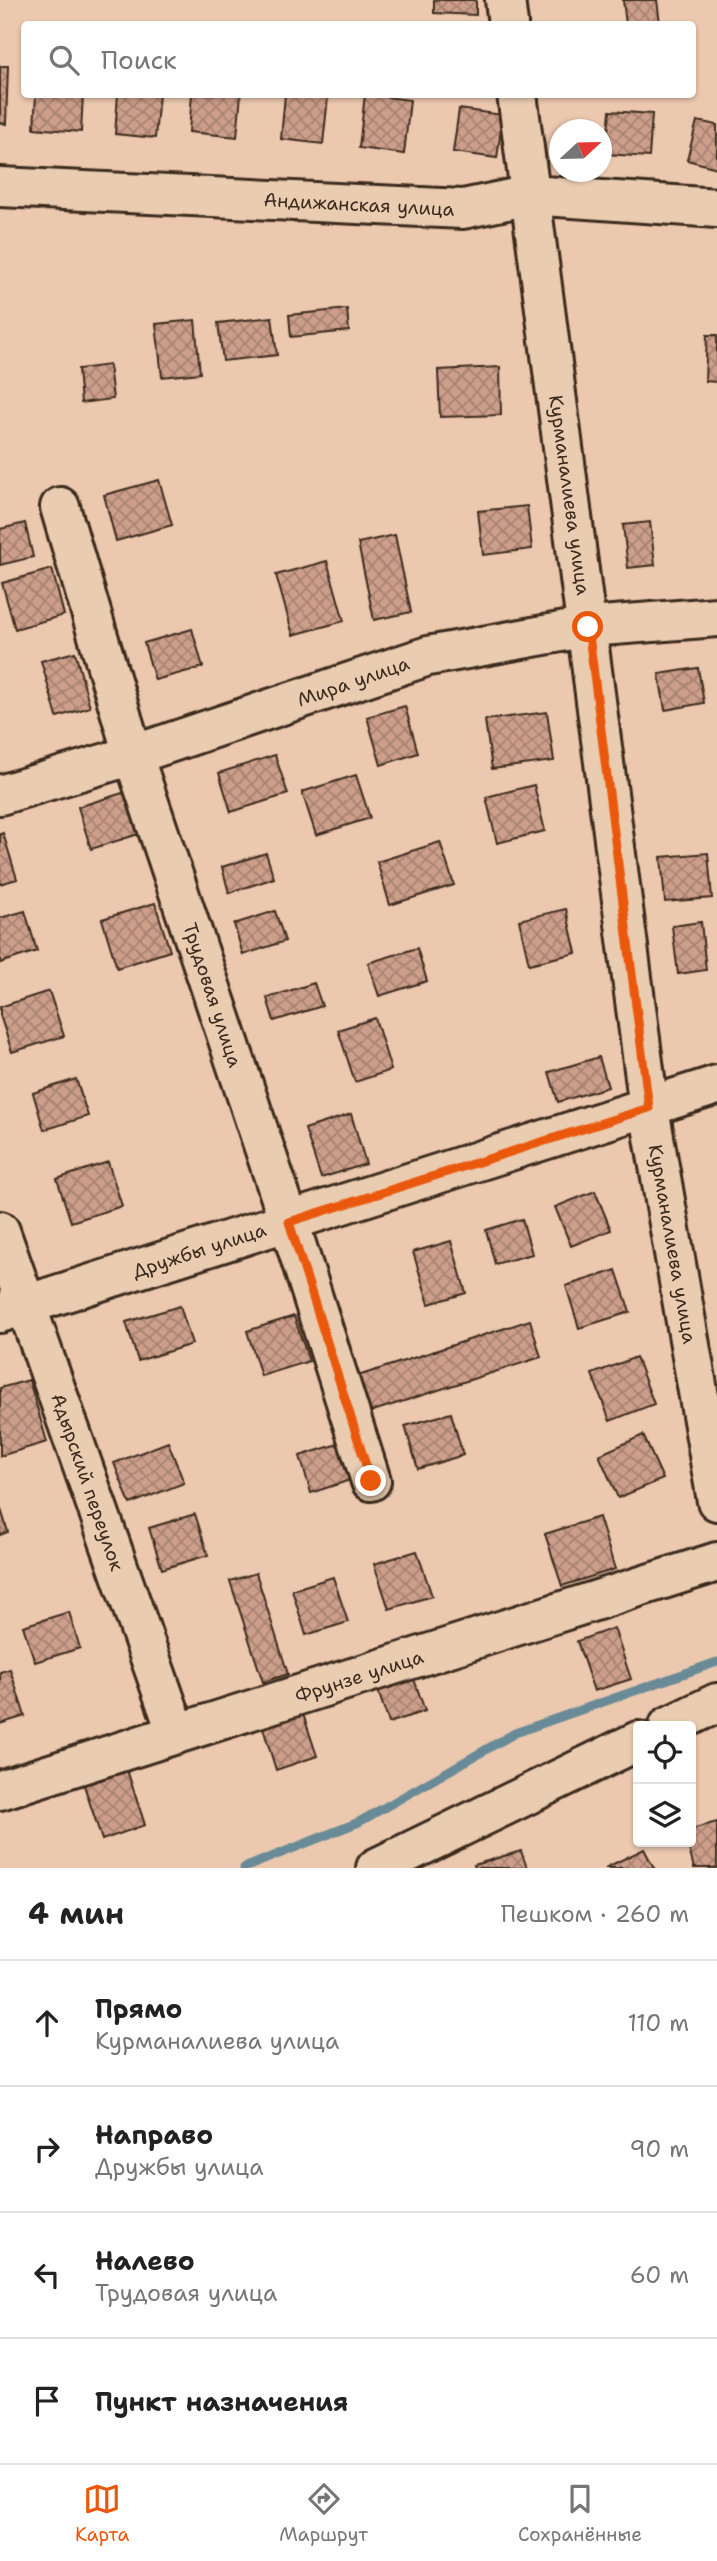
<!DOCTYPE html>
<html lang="ru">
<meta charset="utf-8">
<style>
body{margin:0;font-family:"Shantell Sans",sans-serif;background:#f2f2f2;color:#222}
.controls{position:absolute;right:21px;bottom:21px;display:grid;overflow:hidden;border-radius:7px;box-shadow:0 2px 5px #0004}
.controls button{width:63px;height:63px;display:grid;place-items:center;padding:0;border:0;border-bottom:2px solid #e0e0e0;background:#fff;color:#222;font:35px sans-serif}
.compass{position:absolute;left:549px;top:119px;width:63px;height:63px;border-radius:50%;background:#fff;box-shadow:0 2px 5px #0004;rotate:68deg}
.stop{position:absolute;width:21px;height:21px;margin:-16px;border:5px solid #ea580c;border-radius:50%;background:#fff}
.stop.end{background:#ea580c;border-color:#fff;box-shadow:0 2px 7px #0008}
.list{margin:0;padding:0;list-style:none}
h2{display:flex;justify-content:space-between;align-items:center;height:91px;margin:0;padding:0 28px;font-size:30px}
h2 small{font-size:23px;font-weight:400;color:#767676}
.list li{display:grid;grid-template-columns:46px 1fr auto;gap:21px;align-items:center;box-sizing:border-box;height:126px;padding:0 28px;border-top:2px solid #e0e0e0}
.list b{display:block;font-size:26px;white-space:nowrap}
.list p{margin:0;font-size:23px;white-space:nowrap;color:#767676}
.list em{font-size:23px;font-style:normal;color:#767676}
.icon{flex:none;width:38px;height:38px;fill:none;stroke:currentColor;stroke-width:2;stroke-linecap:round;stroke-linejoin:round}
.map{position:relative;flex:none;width:717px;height:1868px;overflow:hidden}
.search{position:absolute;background:#fff;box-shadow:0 2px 5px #0004;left:21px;right:21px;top:21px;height:77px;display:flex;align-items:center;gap:18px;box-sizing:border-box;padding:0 24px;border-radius:7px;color:#767676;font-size:26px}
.sheet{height:595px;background:#fff}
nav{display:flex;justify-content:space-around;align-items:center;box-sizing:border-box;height:98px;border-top:2px solid #e0e0e0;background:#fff;font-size:19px;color:#767676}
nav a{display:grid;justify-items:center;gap:4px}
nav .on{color:#ea580c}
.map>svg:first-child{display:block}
</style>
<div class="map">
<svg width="717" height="1868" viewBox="0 0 717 1868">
<defs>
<pattern id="building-cross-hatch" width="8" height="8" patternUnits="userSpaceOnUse" patternTransform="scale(1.75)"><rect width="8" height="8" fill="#cd9f8b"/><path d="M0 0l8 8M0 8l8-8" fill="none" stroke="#a88271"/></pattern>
</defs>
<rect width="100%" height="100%" fill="#ecc8ae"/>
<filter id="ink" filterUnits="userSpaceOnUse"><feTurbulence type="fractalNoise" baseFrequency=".0143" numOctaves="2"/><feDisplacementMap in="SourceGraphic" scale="14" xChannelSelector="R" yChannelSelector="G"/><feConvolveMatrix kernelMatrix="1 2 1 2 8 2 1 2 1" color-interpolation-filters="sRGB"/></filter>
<g filter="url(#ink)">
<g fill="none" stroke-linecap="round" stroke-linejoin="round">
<path stroke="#688b97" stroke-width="9" d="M244 1868 359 1822 515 1733 717 1662"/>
</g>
<path fill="url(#building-cross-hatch)" stroke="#3b2a1e" stroke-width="2" d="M434 0H476V15L434 13Z
M623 0H657L660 24H626Z
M0 66H8L6 124 0 123Z
M36 94H83L81 132 34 128Z
M118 94H159L155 138 115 134Z
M192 94H241L237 137 189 132Z
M285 94 328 97 323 144 281 139Z
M365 94 410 100 404 154 359 148Z
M459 109 503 115 497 158 453 152Z
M610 111 652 114 649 157 606 154Z
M697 121 717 125V168L687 160Z
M347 309 349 331 291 337 289 315Z
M272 317 277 355 223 361 218 323Z
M195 320 200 373 162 377 156 324Z
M707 335H717V382L705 381Z
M109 365 113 399 81 403 78 369Z
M500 367 501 415 440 417 438 370Z
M159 480 172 525 116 541 104 495Z
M527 506 532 549 483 555 478 511Z
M650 522 655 565 628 568 623 525Z
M25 523 33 557 0 565V529Z
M395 535 411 612 374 620 358 543Z
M327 561 344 621 293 635 276 575Z
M52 569 64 615 15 629 2 583Z
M192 629 203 667 155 680 144 643Z
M75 652 90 707 57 717 41 661Z
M698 668 704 703 665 710 659 674Z
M405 706 418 753 381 765 367 717Z
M547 712 554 761 492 769 485 720Z
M275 755 288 794 231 812 219 773Z
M356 775 370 818 316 835 302 792Z
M534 785 545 831 497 843 486 797Z
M132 790 145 832 91 849 78 807Z
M3 833 17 879 0 884V834Z
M440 842 454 885 390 905 377 862Z
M266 853 274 878 229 893 222 867Z
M708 853 712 898 665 902 661 857Z
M155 903 170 951 117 968 102 919Z
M566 909 576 953 529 964 519 920Z
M25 911 37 951 0 963V918Z
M275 911 285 941 243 955 234 924Z
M701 922 706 970 678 974 672 926Z
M417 948 427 981 379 996 368 963Z
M314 983 322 1006 274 1021 267 998Z
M49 991 64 1036 12 1052 0 1015V1007Z
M375 1018 391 1070 355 1082 338 1030Z
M599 1057 608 1087 558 1102 549 1072Z
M76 1079 88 1116 44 1130 33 1093Z
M351 1114 366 1164 321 1178 305 1129Z
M108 1162 122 1206 71 1222 57 1179Z
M595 1191 611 1230 571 1246 555 1207Z
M522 1219 532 1254 495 1264 486 1230Z
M451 1241 466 1293 429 1304 413 1252Z
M616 1270 630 1312 579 1328 566 1286Z
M180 1306 192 1344 138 1361 126 1322Z
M294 1316 309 1361 261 1376 247 1331Z
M530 1320 541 1357 367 1413 355 1377Z
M636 1357 654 1404 610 1421 592 1374Z
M29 1380 47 1442 0 1456V1388Z
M451 1413 463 1455 418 1469 405 1426Z
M643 1435 663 1479 618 1498 599 1455Z
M168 1442 184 1483 130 1504 114 1463Z
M341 1443 353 1479 311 1493 300 1456Z
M0 1506 8 1532 0 1535Z
M195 1514 208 1555 162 1569 149 1528Z
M599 1517 615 1569 562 1586 545 1534Z
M417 1551 432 1596 389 1609 374 1564Z
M256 1573 288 1674 263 1682 230 1581Z
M333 1577 348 1622 306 1635 292 1590Z
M69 1612 80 1648 35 1662 23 1626Z
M614 1628 631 1679 594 1691 577 1641Z
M10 1669 25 1716 0 1724V1672Z
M414 1679 425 1711 389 1723 378 1691Z
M303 1714 317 1756 276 1770 263 1728Z
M127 1770 145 1825 102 1840 84 1785Z
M717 1822V1868H694L687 1842H691V1829Z
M644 1849 654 1868H605Z
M521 1851 527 1868H475L474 1865Z"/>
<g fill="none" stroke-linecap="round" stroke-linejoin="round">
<defs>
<path id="minor" d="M505 0 508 24
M517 94 649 1108 717 1501
M0 187 463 209 530 195 717 208
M60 507 133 755 289 1222 371 1481
M0 795 133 755 428 656 588 627 717 617
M0 1231 177 1734
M0 1313 717 1085
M669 1726 717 1703
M0 1790 717 1562
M376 1868 638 1741"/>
</defs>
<use href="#minor" stroke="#3b2a1e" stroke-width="44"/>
<use href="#minor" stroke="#eacdb1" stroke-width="38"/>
</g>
</g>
<g fill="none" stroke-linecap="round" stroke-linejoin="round" filter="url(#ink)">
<path stroke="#ea580c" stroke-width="9" d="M371 1481 289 1222 649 1108 588 627"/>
</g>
<g text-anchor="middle" stroke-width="5" stroke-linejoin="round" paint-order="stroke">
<g font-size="19" fill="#3b2a1e" stroke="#eacdb1">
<text transform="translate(359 204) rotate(3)" y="7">Андижанская улица</text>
<text transform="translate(570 495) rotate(82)" y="7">Курманалиева улица</text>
<text transform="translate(353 681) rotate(-19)" y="7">Мира улица</text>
<text transform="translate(213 995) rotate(72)" y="7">Трудовая улица</text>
<text transform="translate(673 1244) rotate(80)" y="7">Курманалиева улица</text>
<text transform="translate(199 1250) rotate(-18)" y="7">Дружбы улица</text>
<text transform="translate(88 1482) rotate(71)" y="7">Адырский переулок</text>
<text transform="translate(359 1676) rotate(-18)" y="7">Фрунзе улица</text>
</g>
</g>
</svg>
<div class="controls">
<button><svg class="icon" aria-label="locate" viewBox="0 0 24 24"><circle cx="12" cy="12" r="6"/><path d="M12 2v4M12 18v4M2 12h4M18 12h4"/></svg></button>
<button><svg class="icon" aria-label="layers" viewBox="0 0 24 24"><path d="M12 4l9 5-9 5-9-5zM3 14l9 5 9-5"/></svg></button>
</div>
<svg class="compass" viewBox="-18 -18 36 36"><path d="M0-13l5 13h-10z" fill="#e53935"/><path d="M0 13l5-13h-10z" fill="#767676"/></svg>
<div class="stop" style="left:588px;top:627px"></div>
<div class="stop end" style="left:371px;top:1481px"></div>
<div class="search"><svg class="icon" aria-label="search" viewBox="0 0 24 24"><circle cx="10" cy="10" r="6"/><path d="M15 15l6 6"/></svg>Поиск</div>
</div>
<section class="sheet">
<h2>4 мин<small>Пешком · 260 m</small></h2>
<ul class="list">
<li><svg class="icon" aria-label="ahead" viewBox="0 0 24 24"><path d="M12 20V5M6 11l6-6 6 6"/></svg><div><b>Прямо</b><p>Курманалиева улица</p></div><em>110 m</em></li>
<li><svg class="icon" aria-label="right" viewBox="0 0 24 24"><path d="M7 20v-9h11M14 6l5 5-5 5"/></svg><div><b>Направо</b><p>Дружбы улица</p></div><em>90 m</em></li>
<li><svg class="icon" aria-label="left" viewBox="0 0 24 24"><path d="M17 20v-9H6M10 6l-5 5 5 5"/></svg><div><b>Налево</b><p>Трудовая улица</p></div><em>60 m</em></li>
<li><svg class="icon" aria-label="arrive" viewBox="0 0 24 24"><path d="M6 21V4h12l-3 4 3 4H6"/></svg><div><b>Пункт назначения</b></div></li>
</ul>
</section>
<nav>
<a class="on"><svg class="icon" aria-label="map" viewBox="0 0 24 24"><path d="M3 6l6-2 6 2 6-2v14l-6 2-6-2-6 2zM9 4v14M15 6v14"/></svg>Карта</a>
<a><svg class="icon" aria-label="directions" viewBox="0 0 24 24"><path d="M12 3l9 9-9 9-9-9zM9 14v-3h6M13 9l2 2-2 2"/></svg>Маршрут</a>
<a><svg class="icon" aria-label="saved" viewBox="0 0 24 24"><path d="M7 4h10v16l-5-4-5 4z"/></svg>Сохранённые</a>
</nav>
